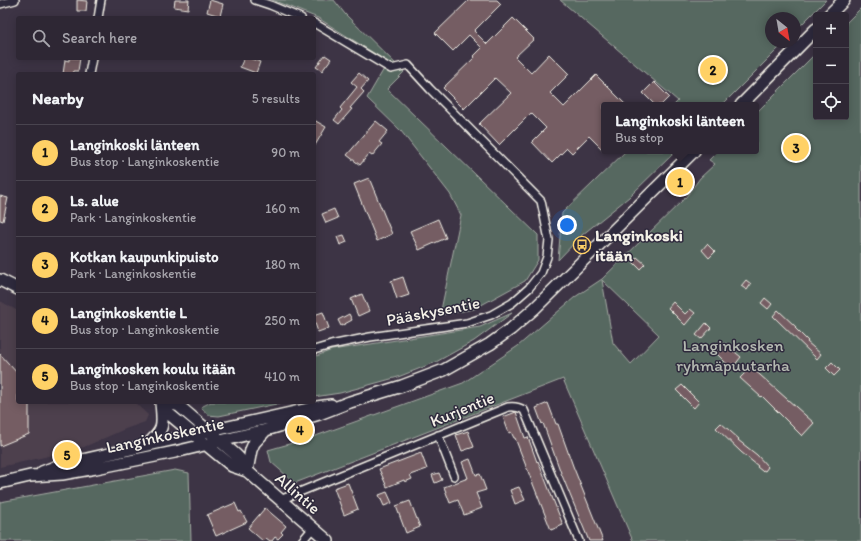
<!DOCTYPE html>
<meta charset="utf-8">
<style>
body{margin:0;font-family:Itim,sans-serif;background:#362f3c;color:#f1f3f6}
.controls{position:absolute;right:12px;top:12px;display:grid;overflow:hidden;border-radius:4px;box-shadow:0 2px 10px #0003}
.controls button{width:36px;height:36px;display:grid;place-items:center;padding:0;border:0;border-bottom:1px solid #49444f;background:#2e2734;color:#f1f3f6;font:20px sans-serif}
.compass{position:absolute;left:765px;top:12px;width:36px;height:36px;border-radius:50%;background:#2e2734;box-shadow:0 2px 10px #0003;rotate:149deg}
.you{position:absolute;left:567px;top:225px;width:14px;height:14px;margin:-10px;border:3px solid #fff;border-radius:50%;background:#1a73e8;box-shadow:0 0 0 6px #1a73e833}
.badge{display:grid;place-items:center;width:26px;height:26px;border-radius:50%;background:#ffd166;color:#111;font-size:13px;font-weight:700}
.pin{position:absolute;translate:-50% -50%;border:2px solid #fff;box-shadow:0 1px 4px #0006}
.popup{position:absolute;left:601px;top:102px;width:158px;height:52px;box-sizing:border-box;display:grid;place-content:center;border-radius:4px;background:#2e2734;filter:drop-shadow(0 1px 3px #0005);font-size:13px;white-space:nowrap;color:#a7a5ac}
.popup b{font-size:15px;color:#f1f3f6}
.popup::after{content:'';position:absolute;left:50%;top:100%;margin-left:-8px;border:8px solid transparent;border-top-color:#2e2734}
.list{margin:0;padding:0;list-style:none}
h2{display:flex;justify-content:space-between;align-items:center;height:52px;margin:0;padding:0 16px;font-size:17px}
h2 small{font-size:13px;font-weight:400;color:#a7a5ac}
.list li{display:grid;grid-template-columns:26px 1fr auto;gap:12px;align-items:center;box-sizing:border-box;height:56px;padding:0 16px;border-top:1px solid #49444f}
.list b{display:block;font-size:15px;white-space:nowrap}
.list p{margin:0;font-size:13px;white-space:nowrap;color:#a7a5ac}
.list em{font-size:13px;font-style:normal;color:#a7a5ac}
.icon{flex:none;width:22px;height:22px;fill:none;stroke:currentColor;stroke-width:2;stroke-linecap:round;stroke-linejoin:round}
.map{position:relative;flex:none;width:861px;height:541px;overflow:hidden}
.search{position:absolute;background:#2e2734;box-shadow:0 2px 10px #0003;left:16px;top:16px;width:300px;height:44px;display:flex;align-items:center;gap:10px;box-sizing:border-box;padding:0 14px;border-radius:4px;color:#a7a5ac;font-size:15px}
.panel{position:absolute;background:#2e2734;box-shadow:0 2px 10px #0003;left:16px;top:72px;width:300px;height:332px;border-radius:4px}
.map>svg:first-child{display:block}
</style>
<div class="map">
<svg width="861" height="541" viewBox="0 0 861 541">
<rect width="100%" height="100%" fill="#3d3445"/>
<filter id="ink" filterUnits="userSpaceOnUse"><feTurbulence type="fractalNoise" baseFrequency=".025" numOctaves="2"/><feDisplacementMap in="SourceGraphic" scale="8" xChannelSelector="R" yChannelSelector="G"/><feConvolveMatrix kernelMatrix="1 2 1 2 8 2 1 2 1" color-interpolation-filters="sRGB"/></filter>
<g filter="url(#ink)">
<path fill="#4e404e" d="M0 301 18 311V402H134L148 415 145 422 125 429 84 447 40 458 0 467Z"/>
<path fill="#566860" stroke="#a5aca4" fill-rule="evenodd" d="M272 0H334L345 14 404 72 387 89 538 235V260L525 281 474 309 440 315 461 215 450 194 401 131 367 98 388 62 318 18Z
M560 0H826L795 31V18H771V42H785L722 105H674L678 101Z
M861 8V541H633L563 379 295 483 271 462 268 450 310 438 463 383 518 346 575 297 602 279 686 197 700 178 715 164 709 160 718 151H756V113L816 53V117H846V23ZM602 280 659 335 631 364 613 343Z
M626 151H676L629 197 582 235 558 260 562 213Z
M512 313 474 341 436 362 398 377 340 393 314 397V357L332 350 480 327Z
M211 402H286L219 416 208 415 201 407Z
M175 470 189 473 191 541H0V502Z"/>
<path fill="#745d63" stroke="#f4f1e8" d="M77 0 87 1 86 11H77Z
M175 0H189L188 9 174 7Z
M210 0 223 4 220 16 207 12Z
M469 0H497L501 4 474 31 487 44 513 18 534 39 515 57 531 73 549 54 569 74 550 93 564 107 596 75 626 105H604V151L589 136 572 153 567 148 552 163 532 142 546 128 531 113 499 145 479 124 511 93 495 78 464 109 443 88 475 57 474 56 482 48 469 35 453 51 435 33Z
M325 55 331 59 322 71 316 67Z
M69 58H80L78 71H74L73 74H63L65 60 69 61Z
M244 58H249L260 62 256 73 240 67Z
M359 73 368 81 361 89 364 92 350 108 352 109 339 124 334 120 342 110 340 108 357 87 351 82Z
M654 82 669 97 661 105H655L643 93Z
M314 120 326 127 314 147Z
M376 121 388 131 379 142 382 144 372 156 369 154 360 165 347 155Z
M369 178 392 234 377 241 354 184Z
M0 196 8 198 3 221 0 220Z
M334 209 338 218 326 223 322 214Z
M438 219 446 238 419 250 410 231Z
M344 235 347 242 340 245 337 237Z
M707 244 715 252 709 258 702 250Z
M637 257 645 264 640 269 633 262Z
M403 277 409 295 397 299 391 281Z
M746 280 751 284 747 290 741 286Z
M362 294 369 311 358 316 351 299Z
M765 298 772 304 768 309 761 303Z
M673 302 685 314 690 309 695 313 685 325 668 308Z
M778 310 796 327 795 328 808 341 807 342 821 354 817 359 773 316Z
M323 312 329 328 318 332 314 320V315Z
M349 314 352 320 341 326 338 320Z
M706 323 711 328 701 339 696 335Z
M724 343 741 357 730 371 725 366 727 364 715 352Z
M0 354 18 374V402H29V434L0 446Z
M832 362 840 370 834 376 826 368Z
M751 367 814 423 802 436 762 396 761 397 740 378Z
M682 385 699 402 694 408 676 390Z
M548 403 556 424H558L573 466 603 541H589L561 473 543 423 542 424 536 408Z
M516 412 525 438 528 437 537 462 538 461 563 525 551 530 515 438H514L511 432 509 433 503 417Z
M721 423 739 439 738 440 757 455 768 467 765 471 763 470 762 471 757 467 758 466 741 452 716 428Z
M468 431 474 447 462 451 456 435Z
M421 453 427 469 410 475 412 479 405 482 404 480 387 487 379 469Z
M470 459 476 475 480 474 486 490 476 493 482 508 464 515 458 500 450 503 444 487 468 478 462 462Z
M439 473 442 480 435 483 432 475Z
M348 483 358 509 344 515 334 488Z
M519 487 525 500 515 504 510 490Z
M387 492 392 503 384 506 379 495Z
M410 501 420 527 406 533 396 506Z
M235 503 239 512 241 511 247 522 216 536 207 515Z
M265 508 286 526 281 532 283 534 278 539 275 537 272 541H270L266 538 263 541 248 528Z"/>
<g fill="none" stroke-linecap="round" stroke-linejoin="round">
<defs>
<path id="street" d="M255 0 270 5 301 18
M0 4 15 0
M98 18 101 0
M314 23 391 69 408 65 430 89 541 201 549 240 547 257 541 273 529 288 512 303 491 315 467 323 370 337 331 345 314 350
M89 74 92 58
M438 435 454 476
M280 500 508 407C515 406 519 407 524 410L579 541
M302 541 313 528"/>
<path id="secondary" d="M829 15 844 0
M741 105 816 29
M0 280 18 289
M162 402 169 414 232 466 247 471
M167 402 179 406 235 454 239 458 247 471 328 541
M147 445C165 429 163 425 161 403
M247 471 251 450 254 443 266 430
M42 472 60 465 317 407 331 405
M0 483 30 476 62 474 96 468 175 452 266 430 319 414 350 402 402 386 444 370 490 344 511 329 535 308 694 151"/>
</defs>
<use href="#street" stroke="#f4f1e8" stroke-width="10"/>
<use href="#secondary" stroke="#f4f1e8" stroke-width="14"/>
<use href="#street" stroke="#2f2a3d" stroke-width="7"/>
<use href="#secondary" stroke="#2f2a3d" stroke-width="11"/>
</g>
</g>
<defs>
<symbol id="bus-ring" viewBox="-11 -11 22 22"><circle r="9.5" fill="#2f2a3d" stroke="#ffd166" stroke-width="1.5"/><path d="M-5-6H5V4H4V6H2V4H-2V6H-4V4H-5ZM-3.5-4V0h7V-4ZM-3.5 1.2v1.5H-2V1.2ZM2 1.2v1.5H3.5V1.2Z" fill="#ffd166"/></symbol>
</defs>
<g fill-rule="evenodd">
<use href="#bus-ring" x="572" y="235" width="20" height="20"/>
</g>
<g text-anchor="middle" stroke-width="3" stroke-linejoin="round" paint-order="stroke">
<g font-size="17" font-weight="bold" fill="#f4f1e8" stroke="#2f2a3d" text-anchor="start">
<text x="595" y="241">Langinkoski<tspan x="595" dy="20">itään</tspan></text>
</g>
<g font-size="17" fill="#f4f1e8" stroke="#2f2a3d">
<text transform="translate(433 311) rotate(-11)" y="6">Pääskysentie</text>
<text transform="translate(462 409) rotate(-22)" y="6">Kurjentie</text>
<text transform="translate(165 435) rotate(-12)" y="6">Langinkoskentie</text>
<text transform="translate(298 493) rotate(41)" y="6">Allintie</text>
</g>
<g font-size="17" fill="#b5bab2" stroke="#2f2a3d">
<text x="733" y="351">Langinkosken<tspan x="733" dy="20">ryhmäpuutarha</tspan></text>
</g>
</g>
</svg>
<div class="controls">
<button>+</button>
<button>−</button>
<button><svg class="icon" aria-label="locate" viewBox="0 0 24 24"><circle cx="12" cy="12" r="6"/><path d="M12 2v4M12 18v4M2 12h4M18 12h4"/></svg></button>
</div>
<svg class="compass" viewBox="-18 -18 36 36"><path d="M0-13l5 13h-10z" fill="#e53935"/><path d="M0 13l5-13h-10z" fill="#a7a5ac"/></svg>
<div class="you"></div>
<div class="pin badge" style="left:680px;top:182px">1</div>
<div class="popup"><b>Langinkoski länteen</b>Bus stop</div>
<div class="pin badge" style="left:713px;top:70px">2</div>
<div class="pin badge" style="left:796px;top:148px">3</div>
<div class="pin badge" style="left:300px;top:430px">4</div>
<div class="pin badge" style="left:67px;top:455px">5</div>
<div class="search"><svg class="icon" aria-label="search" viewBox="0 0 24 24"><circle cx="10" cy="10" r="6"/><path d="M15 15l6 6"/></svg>Search here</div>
<section class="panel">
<h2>Nearby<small>5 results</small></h2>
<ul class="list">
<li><span class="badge">1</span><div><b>Langinkoski länteen</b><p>Bus stop · Langinkoskentie</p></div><em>90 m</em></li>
<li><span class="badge">2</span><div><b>Ls. alue</b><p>Park · Langinkoskentie</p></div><em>160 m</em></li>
<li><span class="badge">3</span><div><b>Kotkan kaupunkipuisto</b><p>Park · Langinkoskentie</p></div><em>180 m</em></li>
<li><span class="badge">4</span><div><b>Langinkoskentie L</b><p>Bus stop · Langinkoskentie</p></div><em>250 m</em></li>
<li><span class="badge">5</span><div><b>Langinkosken koulu itään</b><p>Bus stop · Langinkoskentie</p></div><em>410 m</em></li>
</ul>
</section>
</div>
